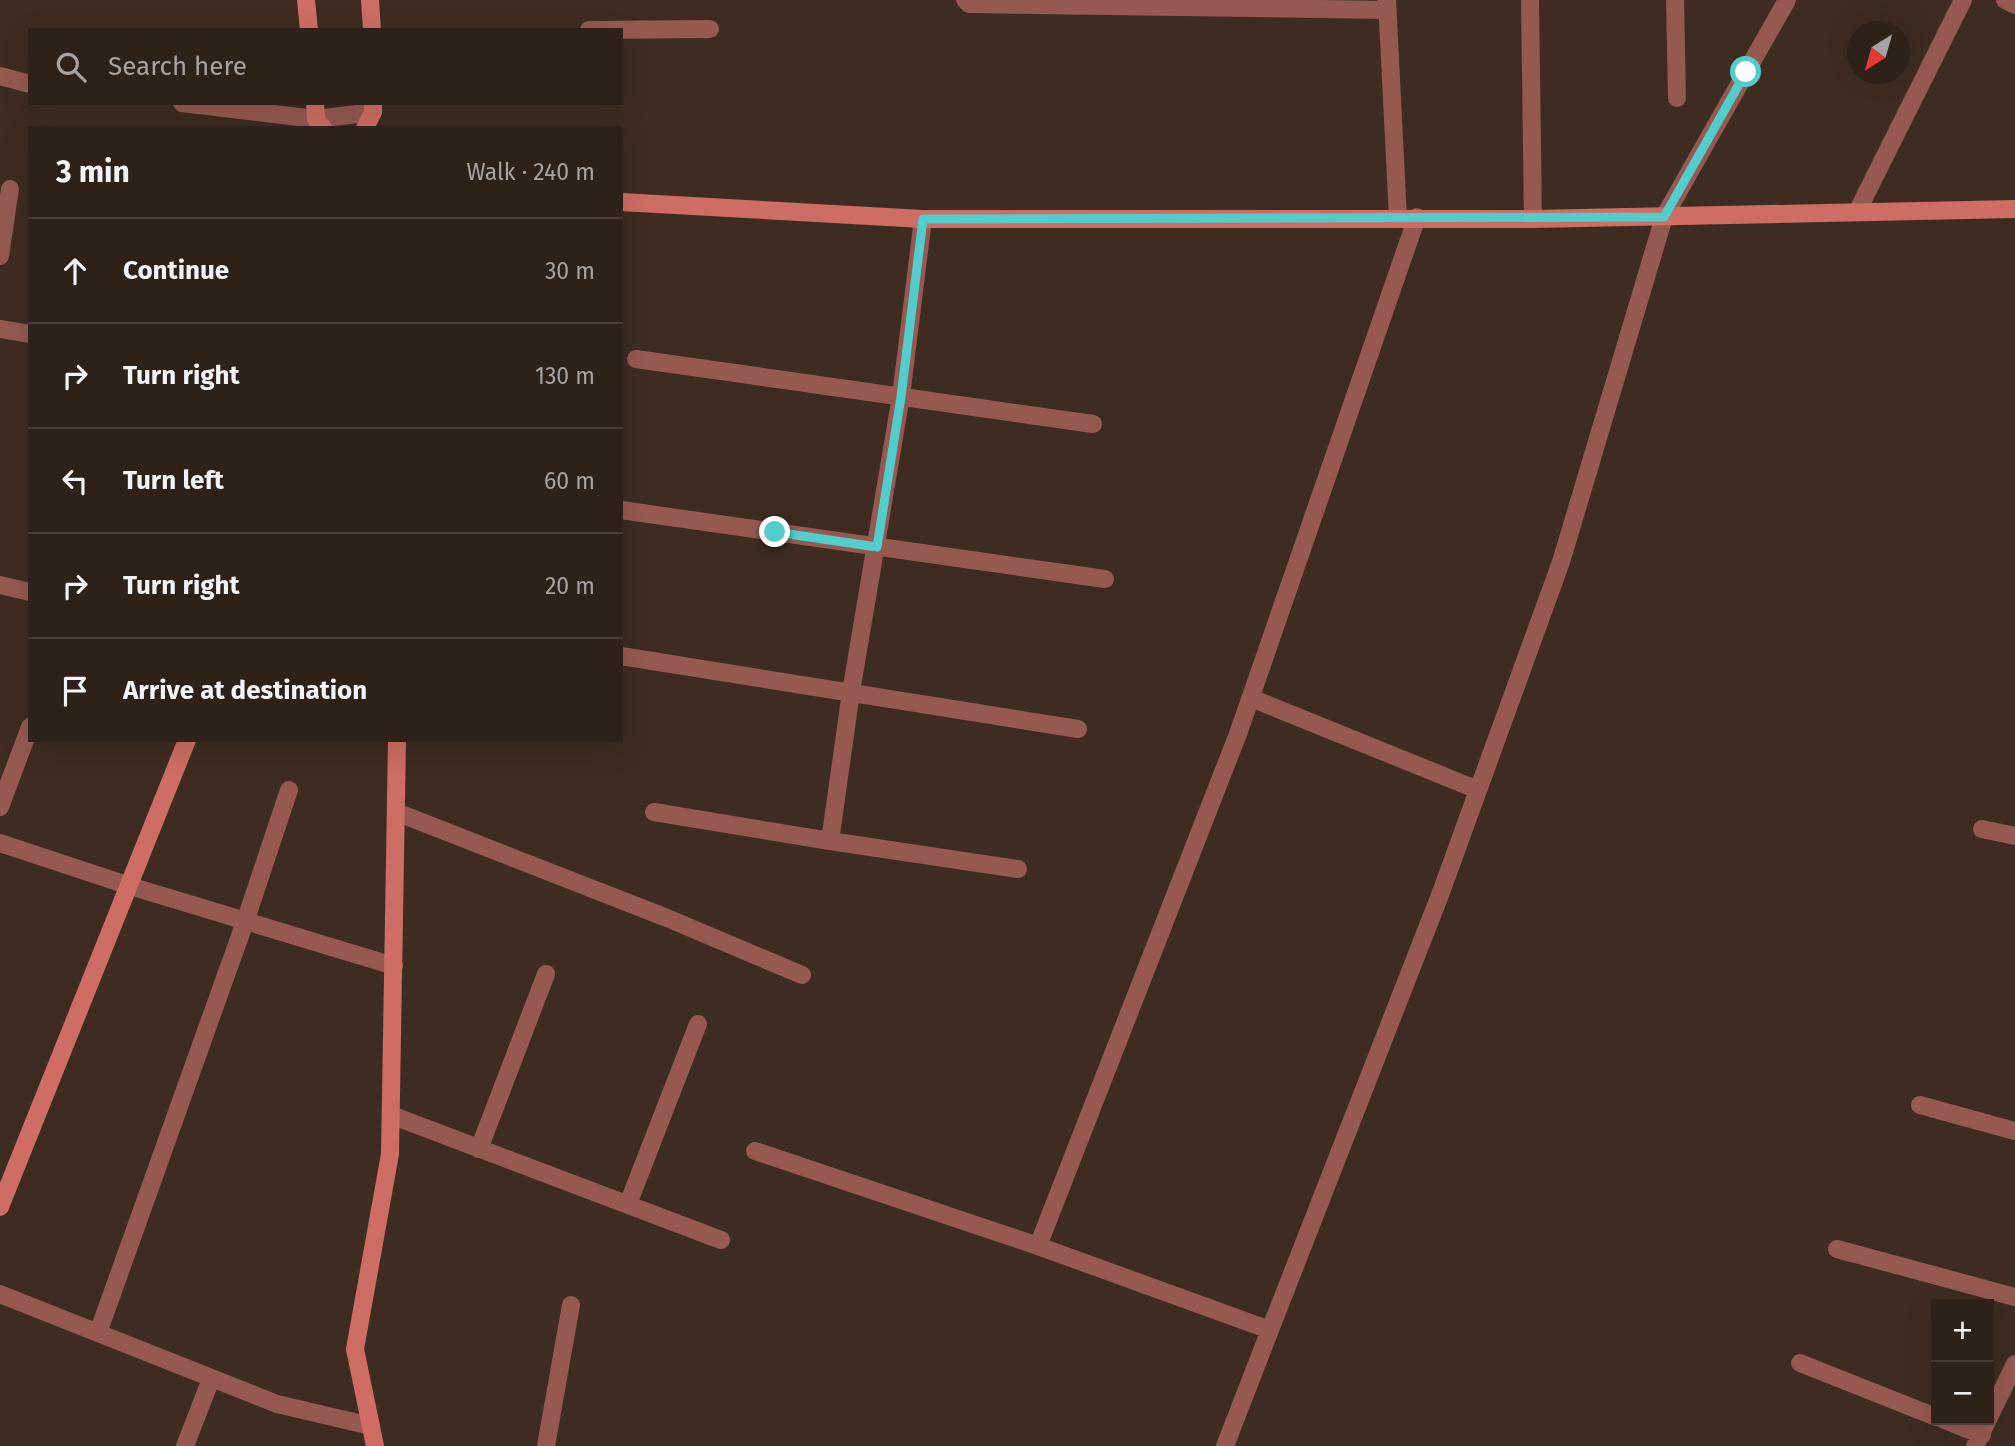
<!DOCTYPE html>
<meta charset="utf-8">
<style>
body{margin:0;font-family:"Fira Sans",sans-serif;background:#3a2e25;color:#f1f3f6}
.controls{position:absolute;right:21px;bottom:21px;display:grid;overflow:hidden;border-radius:0px;box-shadow:0 7px 28px #0002}
.controls button{width:63px;height:63px;display:grid;place-items:center;padding:0;border:0;border-bottom:2px solid #493e37;background:#2e2118;color:#f1f3f6;font:35px sans-serif}
.compass{position:absolute;left:1847px;top:21px;width:63px;height:63px;border-radius:50%;background:#2e2118;box-shadow:0 7px 28px #0002;rotate:217deg}
.stop{position:absolute;width:21px;height:21px;margin:-16px;border:5px solid #52cdcc;border-radius:50%;background:#fff}
.stop.end{background:#52cdcc;border-color:#fff;box-shadow:0 2px 7px #0008}
.list{margin:0;padding:0;list-style:none}
h2{display:flex;justify-content:space-between;align-items:center;height:91px;margin:0;padding:0 28px;font-size:30px}
h2 small{font-size:23px;font-weight:400;color:#a7a3a2}
.list li{display:grid;grid-template-columns:46px 1fr auto;gap:21px;align-items:center;box-sizing:border-box;height:105px;padding:0 28px;border-top:2px solid #493e37}
.list b{display:block;font-size:26px;white-space:nowrap}
.list em{font-size:23px;font-style:normal;color:#a7a3a2}
.icon{flex:none;width:38px;height:38px;fill:none;stroke:currentColor;stroke-width:2;stroke-linecap:round;stroke-linejoin:round}
.map{position:relative;flex:none;width:2015px;height:1446px;overflow:hidden}
.search{position:absolute;background:#2e2118;box-shadow:0 7px 28px #0002;left:28px;top:28px;width:595px;height:77px;display:flex;align-items:center;gap:18px;box-sizing:border-box;padding:0 24px;border-radius:0px;color:#a7a3a2;font-size:26px}
.panel{position:absolute;background:#2e2118;box-shadow:0 7px 28px #0002;left:28px;top:126px;width:595px;height:616px;border-radius:0px}
.map>svg:first-child{display:block}
</style>
<div class="map">
<svg width="2015" height="1446" viewBox="0 0 2015 1446">
<rect width="100%" height="100%" fill="#3e2c20"/>
<g fill="none" stroke-linecap="round" stroke-linejoin="round">
<path stroke="#955952" stroke-width="18" d="M1982 829 2015 836"/>
<path stroke="#955952" stroke-width="18" d="M965 0 969 4 1387 10
M1387 0 1398 218
M1530 0 1533 219
M1675 0 1677 98
M2005 0 2015 5
M589 30 710 29
M0 76 30 84
M182 103 316 119 373 112
M1857 212 1963 0
M1417 217 1238 734 1038 1246 1270 1330 1440 895 1561 562 1664 217 1787 0
M923 219 901 396 851 692 830 841 1018 869
M0 256 10 189
M0 329 30 334
M636 359 1093 424
M621 510 1105 579
M0 585 30 592
M621 656 1078 729
M1251 698 1478 790
M0 807 30 727
M396 812 667 918 802 975
M654 812 830 841
M0 843 130 886 394 966
M1920 1105 2015 1131
M391 1115 721 1240
M479 1149 546 974
M755 1151 1038 1246
M628 1204 698 1024
M1837 1249 2015 1297
M0 1294 277 1404 371 1426
M98 1333 245 922 289 790
M1800 1363 1936 1417
M1944 1420 1982 1435
M185 1446 211 1379
M546 1446 571 1305
M1225 1446 1270 1330
M1975 1446 2015 1364"/>
<path stroke="#cd6d63" stroke-width="18" d="M306 0 309 30
M370 0 372 30
M315 103 316 119 323 128
M365 128 373 112V103
M621 202 923 219H1533L2015 209
M0 1207 187 740
M375 1446 355 1349 390 1154 397 740"/>
</g>
<g fill="none" stroke-linecap="round" stroke-linejoin="round">
<path stroke="#52cdcc" stroke-width="9" d="M775 532 877 547 901 397 923 219 1664 217 1746 72"/>
</g>
</svg>
<div class="controls">
<button>+</button>
<button>−</button>
</div>
<svg class="compass" viewBox="-18 -18 36 36"><path d="M0-13l5 13h-10z" fill="#e53935"/><path d="M0 13l5-13h-10z" fill="#a7a3a2"/></svg>
<div class="stop" style="left:1746px;top:72px"></div>
<div class="stop end" style="left:775px;top:532px"></div>
<div class="search"><svg class="icon" aria-label="search" viewBox="0 0 24 24"><circle cx="10" cy="10" r="6"/><path d="M15 15l6 6"/></svg>Search here</div>
<section class="panel">
<h2>3 min<small>Walk · 240 m</small></h2>
<ul class="list">
<li><svg class="icon" aria-label="ahead" viewBox="0 0 24 24"><path d="M12 20V5M6 11l6-6 6 6"/></svg><div><b>Continue</b></div><em>30 m</em></li>
<li><svg class="icon" aria-label="right" viewBox="0 0 24 24"><path d="M7 20v-9h11M14 6l5 5-5 5"/></svg><div><b>Turn right</b></div><em>130 m</em></li>
<li><svg class="icon" aria-label="left" viewBox="0 0 24 24"><path d="M17 20v-9H6M10 6l-5 5 5 5"/></svg><div><b>Turn left</b></div><em>60 m</em></li>
<li><svg class="icon" aria-label="right" viewBox="0 0 24 24"><path d="M7 20v-9h11M14 6l5 5-5 5"/></svg><div><b>Turn right</b></div><em>20 m</em></li>
<li><svg class="icon" aria-label="arrive" viewBox="0 0 24 24"><path d="M6 21V4h12l-3 4 3 4H6"/></svg><div><b>Arrive at destination</b></div></li>
</ul>
</section>
</div>
